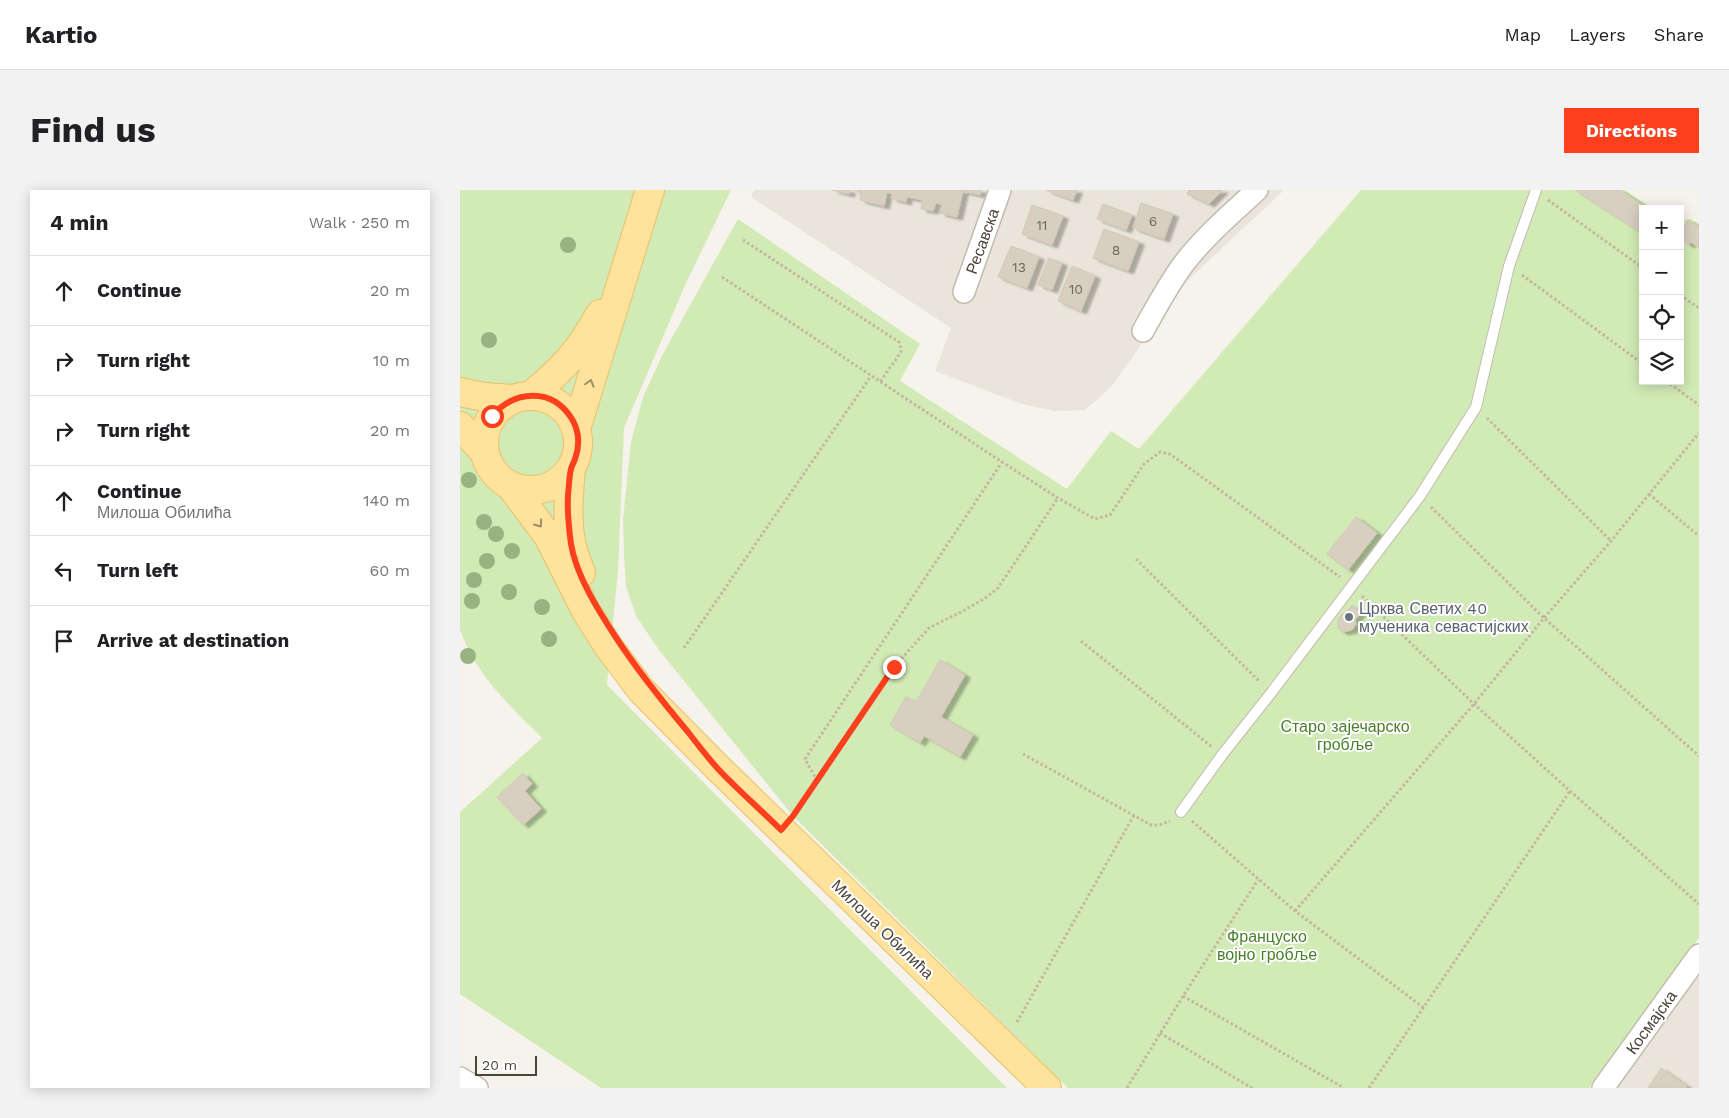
<!DOCTYPE html>
<meta charset="utf-8">
<style>
body{margin:0;font-family:"Work Sans",sans-serif;background:#f2f2f2;color:#202124}
.controls{position:absolute;right:15px;top:15px;display:grid;overflow:hidden;border-radius:0px;box-shadow:0 2px 12px #0003}
.controls button{width:45px;height:45px;display:grid;place-items:center;padding:0;border:0;border-bottom:1px solid #e0e0e0;background:#fff;color:#202124;font:25px sans-serif}
.scale{position:absolute;left:15px;bottom:12px;width:62px;box-sizing:border-box;padding-left:5px;border:2px solid #4b4439;border-top:0;font-size:14px;line-height:18px;white-space:nowrap;color:#4b4439;-webkit-text-stroke:4px #fff;paint-order:stroke}
.stop{position:absolute;width:15px;height:15px;margin:-11px;border:4px solid #fc3f1d;border-radius:50%;background:#fff}
.stop.end{background:#fc3f1d;border-color:#fff;box-shadow:0 1px 5px #0008}
.list{margin:0;padding:0;list-style:none}
h2{display:flex;justify-content:space-between;align-items:center;height:65px;margin:0;padding:0 20px;font-size:21px}
h2 small{font-size:16px;font-weight:400;color:#757577}
.list li{display:grid;grid-template-columns:32px 1fr auto;gap:15px;align-items:center;box-sizing:border-box;height:70px;padding:0 20px;border-top:1px solid #e0e0e0}
.list b{display:block;font-size:19px;white-space:nowrap}
.list p{margin:0;font-size:16px;white-space:nowrap;color:#757577}
.list em{font-size:16px;font-style:normal;color:#757577}
.icon{flex:none;width:28px;height:28px;fill:none;stroke:currentColor;stroke-width:2;stroke-linecap:round;stroke-linejoin:round}
.map{position:relative;flex:none;width:1239px;height:898px;overflow:hidden;border-radius:0px}
header{display:flex;align-items:center;gap:30px;box-sizing:border-box;height:70px;padding:0 25px;background:#fff;border-bottom:1px solid #e0e0e0}
header strong{font-size:24px}
nav{display:flex;gap:28px;margin-inline-start:auto;font-size:18px}
.intro{display:flex;align-items:center;justify-content:space-between;box-sizing:border-box;height:120px;padding:0 30px}
h1{margin:0;font-size:35px}
.button{padding:12px 22px;border-radius:0px;background:#fc3f1d;color:#fff;font-size:18px;font-weight:700}
main{display:flex;gap:30px;padding:0 30px}
aside{flex:1;background:#fff;border-radius:0px;box-shadow:0 2px 12px #0003}
.map>svg:first-child{display:block}
</style>
<header>
<strong>Kartio</strong>
<nav><a>Map</a><a>Layers</a><a>Share</a></nav>
</header>
<div class="intro"><h1>Find us</h1><a class="button">Directions</a></div>
<main>
<aside>
<h2>4 min<small>Walk · 250 m</small></h2>
<ul class="list">
<li><svg class="icon" aria-label="ahead" viewBox="0 0 24 24"><path d="M12 20V5M6 11l6-6 6 6"/></svg><div><b>Continue</b></div><em>20 m</em></li>
<li><svg class="icon" aria-label="right" viewBox="0 0 24 24"><path d="M7 20v-9h11M14 6l5 5-5 5"/></svg><div><b>Turn right</b></div><em>10 m</em></li>
<li><svg class="icon" aria-label="right" viewBox="0 0 24 24"><path d="M7 20v-9h11M14 6l5 5-5 5"/></svg><div><b>Turn right</b></div><em>20 m</em></li>
<li><svg class="icon" aria-label="ahead" viewBox="0 0 24 24"><path d="M12 20V5M6 11l6-6 6 6"/></svg><div><b>Continue</b><p>Милоша Обилића</p></div><em>140 m</em></li>
<li><svg class="icon" aria-label="left" viewBox="0 0 24 24"><path d="M17 20v-9H6M10 6l-5 5 5 5"/></svg><div><b>Turn left</b></div><em>60 m</em></li>
<li><svg class="icon" aria-label="arrive" viewBox="0 0 24 24"><path d="M6 21V4h12l-3 4 3 4H6"/></svg><div><b>Arrive at destination</b></div></li>
</ul>
</aside>
<div class="map">
<svg width="1239" height="898" viewBox="0 0 1239 898">
<defs>
<filter id="shadow"><feDropShadow dx="5.5" dy="3" stdDeviation="1" flood-color="#0004"/></filter>
</defs>
<rect width="100%" height="100%" fill="#f6f3ec"/>
<path fill="#eae5da" d="M294 0H824L722 96 652 196 625 220 595 221 562 214 475 181 491 138 291 7Z
M1239 771V898H1146Z"/>
<path fill="#d2eab5" d="M0 0H271L226 93 164 238 158 380 147 495 547 898H141L0 804V622L82 548C49 515 16 485 0 440Z
M901 0H1164L1194 19H1183V191H1220V30L1231 29 1239 34V748L1129 898H608L333 626 199 460 176 426 166 397 164 365 163 329 171 252 183 207 203 164 278 29 460 154 440 191 607 299 651 241 679 259Z"/>
<path fill="#d8cfc1" stroke="#d3c7b4" filter="url(#shadow)" d="M372 0H390L389 4Z
M393 0H521L520 5 503 1 497 27 480 23 482 15 476 13 473 21 461 19 463 10 447 7 446 12 431 8 432 4 427 2 424 16 400 10 402 2Z
M586 0H617L613 10Z
M729 0H763L749 14 727 4Z
M1115 0H1160L1188 19H1183V44Z
M681 13 713 24 704 49 673 38Z
M643 14 672 25 666 40 637 29Z
M572 15 603 26 592 55 562 44Z
M1228 30 1239 37V58L1231 52 1229 55 1223 51 1225 48 1220 45V42Z
M644 39 679 52 668 81 633 68Z
M551 56 579 67 567 98 538 87Z
M589 68 602 73 592 100 578 95Z
M612 76 635 86 621 121 598 111Z
M896 327 917 343 888 380 867 364Z
M892 415 901 422 895 430 896 434 892 440 883 442 878 439V430L882 424 886 423Z
M480 470 505 485 481 527 513 545 500 567 464 546 460 553 430 535 446 507 456 512Z
M63 583 72 594 65 601 81 619 63 635 37 607Z
M1201 878 1227 896 1226 898H1188Z"/>
<g fill="none" stroke-linecap="round" stroke-linejoin="round">
<defs>
<path id="lane" d="M721 622 762 565 811 503 960 306 1016 217 1049 76 1076 0"/>
<path id="street" d="M504 102 540 0
M683 141C696 118 709 93 725 72 746 45 772 23 797 0
M0 888 17 898
M1143 898 1239 765"/>
<path id="primary" d="M0 202 24 207 53 209
M24 253a47 47 0 1 1 94 0a47 47 0 1 1-94 0Z
M70 206C102 180 120 161 140 124
M0 236 25 263
M116 239 190 0
M111 278C109 303 106 331 112 356 114 365 118 374 121 383
M50 295 88 346 126 421 148 456 181 500 259 579 587 898"/>
</defs>
<use href="#lane" stroke="#c2bbae" stroke-width="12"/>
<use href="#street" stroke="#c2bbae" stroke-width="24"/>
<use href="#primary" stroke="#e6c16a" stroke-width="30"/>
<path stroke="#c4b79f" stroke-width="3" stroke-dasharray="2.5 2.5" stroke-linecap="butt" d="M1088 10 1183 78
M283 50 439 152 441 158V162L420 192
M1062 85 1183 174
M262 87 542 272 598 308 635 329 650 325 684 274 700 262 710 264 880 387
M1220 105 1239 118
M1206 191 1239 215
M1027 228 1151 351
M1189 304 1239 346
M971 317 1084 428 1239 566
M676 369 800 492
M902 406 1014 514 1110 601 1239 714
M621 451 752 557
M224 458 411 186
M563 564 691 635H699L710 631
M357 591 345 569 542 272
M336 621 434 477 469 438 501 422 524 409 538 398 598 308
M732 631 835 721 964 818
M835 721 1014 514 1084 428 1151 351 1239 243
M723 806 884 898
M557 832 674 625
M700 843 792 898
M667 898 723 806 798 690
M909 898 1110 601"/>
<use href="#lane" stroke="#fff" stroke-width="10"/>
<use href="#street" stroke="#fff" stroke-width="21"/>
<use href="#primary" stroke="#ffe39c" stroke-width="28"/>
</g>
<g fill="#97b381">
<circle cx="108" cy="55" r="8"/>
<circle cx="29" cy="150" r="8"/>
<circle cx="9" cy="290" r="8"/>
<circle cx="24" cy="332" r="8"/>
<circle cx="36" cy="344" r="8"/>
<circle cx="52" cy="361" r="8"/>
<circle cx="27" cy="371" r="8"/>
<circle cx="14" cy="390" r="8"/>
<circle cx="49" cy="402" r="8"/>
<circle cx="12" cy="411" r="8"/>
<circle cx="82" cy="417" r="8"/>
<circle cx="89" cy="449" r="8"/>
<circle cx="8" cy="466" r="8"/>
</g>
<defs><path id="oneway-chevron" d="M-2-3.5L2.5 0L-2 3.5" fill="none" stroke-width="1.6" stroke-linecap="round" stroke-linejoin="round" transform="scale(1.25)"/></defs>
<g stroke="#9c8c66">
<use href="#oneway-chevron" transform="translate(130 193) rotate(-74)"/>
<use href="#oneway-chevron" transform="translate(79 334) rotate(55)"/>
</g>
<g fill="none" stroke-linecap="round" stroke-linejoin="round">
<path stroke="#fc3f1d" stroke-width="6" d="M32 226C55 200 92 197 112 229 119 241 120 255 115 269 114 272 112 275 111 279 109 287 109 297 108 305 107 321 109 339 111 354 116 385 138 420 155 446 177 480 202 511 228 542 238 555 248 568 259 580 279 601 301 620 321 640L333 626 434 477"/>
</g>
<circle fill="#6b7280" stroke="#fff" stroke-width="2" cx="889" cy="427" r="5"/>
<g text-anchor="middle" stroke-width="4" stroke-linejoin="round" paint-order="stroke">
<g font-size="14" fill="#6e675b">
<text x="693" y="36">6</text>
<text x="582" y="40">11</text>
<text x="656" y="65">8</text>
<text x="559" y="82">13</text>
<text x="616" y="104">10</text>
</g>
<g font-size="16" fill="#4b4439" stroke="#fff">
<text transform="translate(522 51) rotate(-70)" y="6">Ресавска</text>
<text transform="translate(423 739) rotate(44)" y="6">Милоша Обилића</text>
<text transform="translate(1191 832) rotate(-54)" y="6">Космајска</text>
</g>
<g font-size="16" fill="#5b616d" stroke="#fff" text-anchor="start">
<text x="899" y="424">Црква Светих 40<tspan x="899" dy="18">мученика севастијских</tspan></text>
</g>
<g font-size="16" fill="#4a7f2a" stroke="#fff">
<text x="885" y="542">Старо зајечарско<tspan x="885" dy="18">гробље</tspan></text>
<text x="807" y="752">Француско<tspan x="807" dy="18">војно гробље</tspan></text>
</g>
</g>
</svg>
<div class="controls">
<button>+</button>
<button>−</button>
<button><svg class="icon" aria-label="locate" viewBox="0 0 24 24"><circle cx="12" cy="12" r="6"/><path d="M12 2v4M12 18v4M2 12h4M18 12h4"/></svg></button>
<button><svg class="icon" aria-label="layers" viewBox="0 0 24 24"><path d="M12 4l9 5-9 5-9-5zM3 14l9 5 9-5"/></svg></button>
</div>
<div class="scale">20 m</div>
<div class="stop" style="left:32px;top:226px"></div>
<div class="stop end" style="left:434px;top:477px"></div>
</div>
</main>
